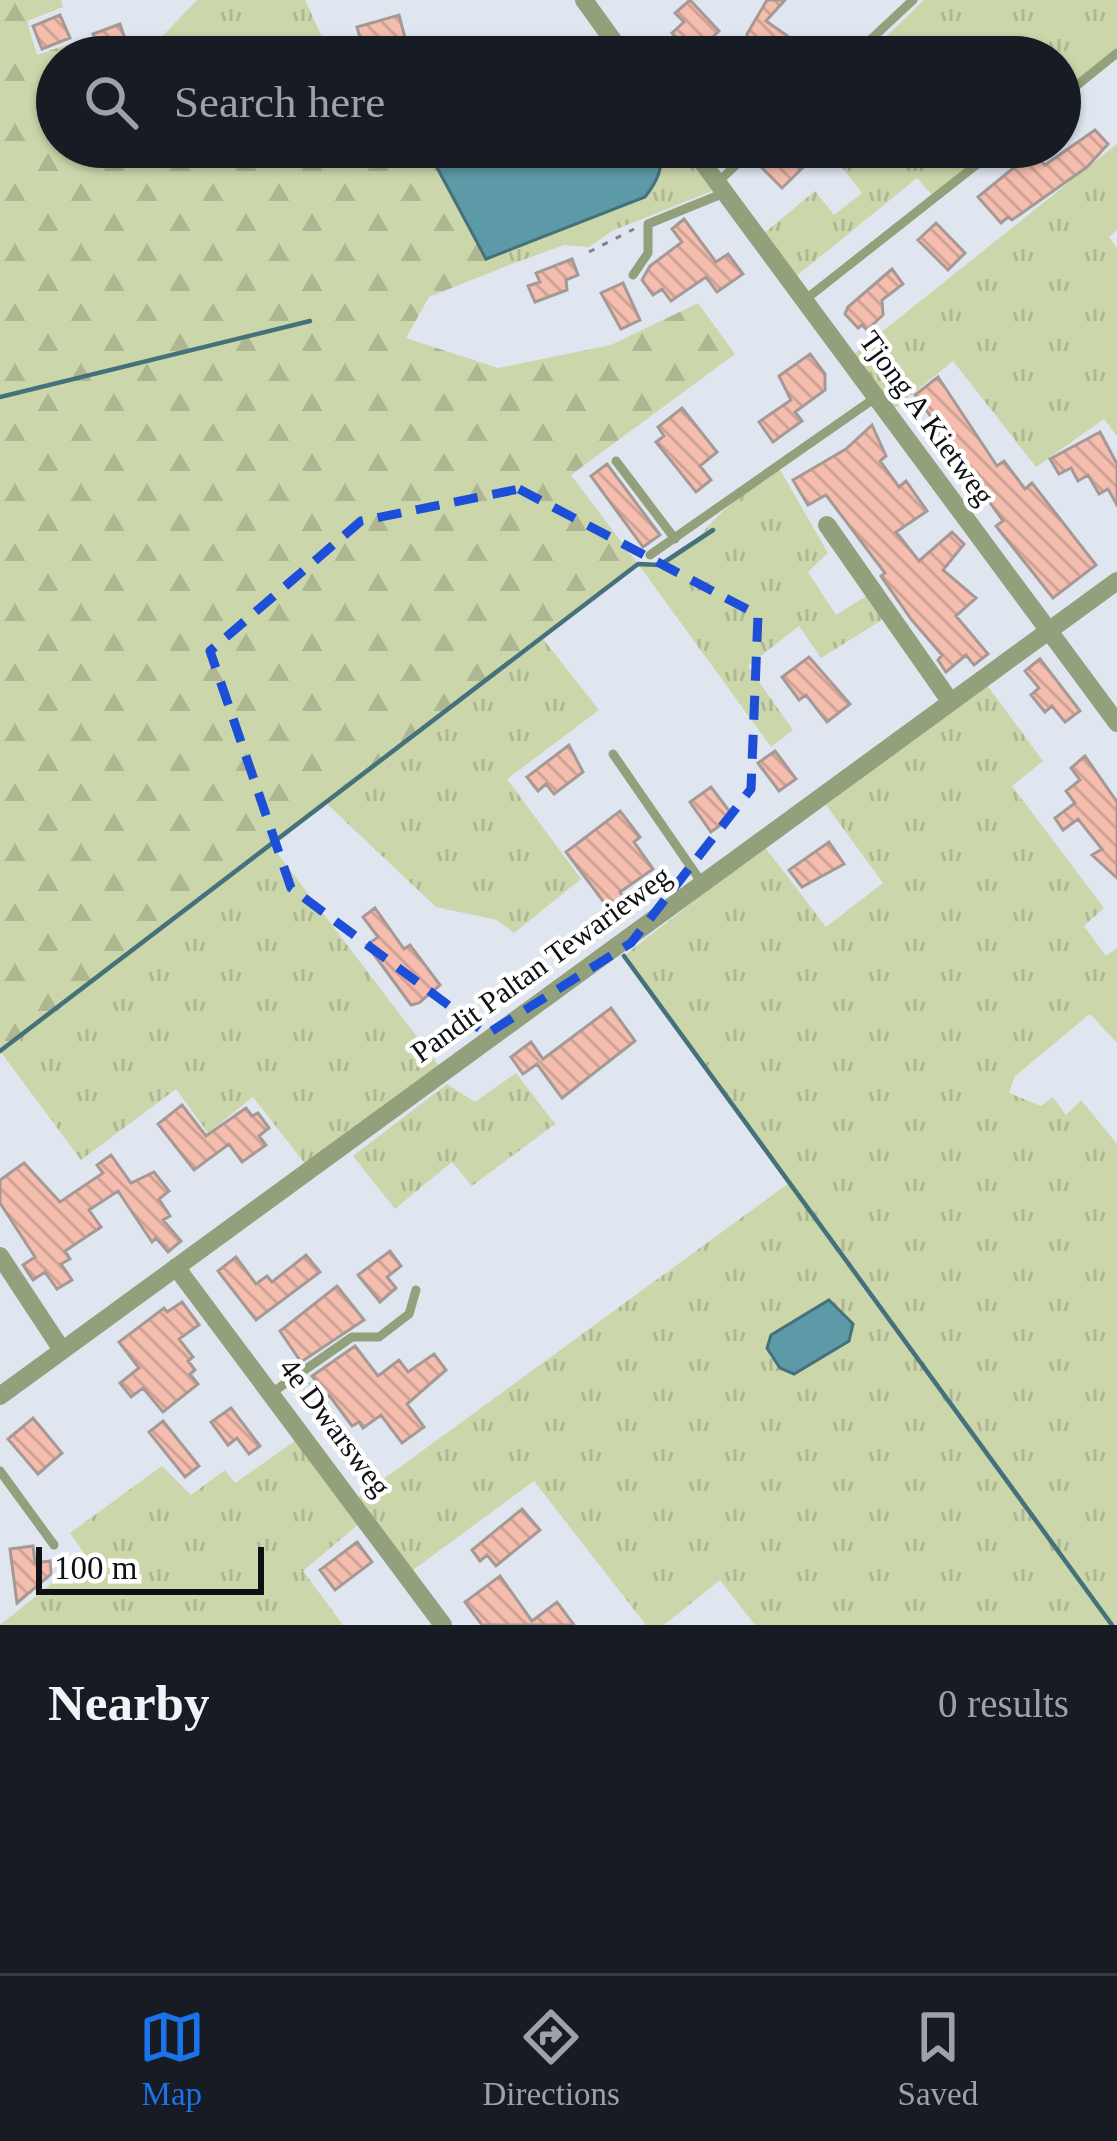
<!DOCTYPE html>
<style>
body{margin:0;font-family:"Times New Roman",serif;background:#20242c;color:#f1f3f6}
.scale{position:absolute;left:36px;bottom:30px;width:228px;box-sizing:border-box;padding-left:12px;border:6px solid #0e1114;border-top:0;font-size:33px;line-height:42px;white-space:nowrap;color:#0e1114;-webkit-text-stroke:9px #fff;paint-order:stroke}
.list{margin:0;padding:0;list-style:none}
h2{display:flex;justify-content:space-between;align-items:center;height:156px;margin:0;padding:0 48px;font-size:51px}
h2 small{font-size:39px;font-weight:400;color:#9ea1a6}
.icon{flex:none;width:66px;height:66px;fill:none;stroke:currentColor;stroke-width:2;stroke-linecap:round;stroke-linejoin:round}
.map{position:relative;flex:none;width:1117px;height:1625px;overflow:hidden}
.search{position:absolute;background:#171b24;box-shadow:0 3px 9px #0004;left:36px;right:36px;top:36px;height:132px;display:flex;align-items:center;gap:30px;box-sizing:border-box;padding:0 42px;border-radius:66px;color:#9ea1a6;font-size:45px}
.sheet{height:348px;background:#171b24}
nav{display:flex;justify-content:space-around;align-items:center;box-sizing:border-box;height:168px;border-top:3px solid #363941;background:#171b24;font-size:33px;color:#9ea1a6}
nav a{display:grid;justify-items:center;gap:6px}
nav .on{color:#1a73e8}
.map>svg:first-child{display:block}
</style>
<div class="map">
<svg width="1117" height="1625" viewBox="0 0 1117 1625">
<defs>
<pattern id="grass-tufts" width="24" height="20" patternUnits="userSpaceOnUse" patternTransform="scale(3)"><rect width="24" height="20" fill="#ccd6ab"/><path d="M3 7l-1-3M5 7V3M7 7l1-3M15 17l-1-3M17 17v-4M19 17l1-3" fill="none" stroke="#aeb792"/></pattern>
<pattern id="forest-firs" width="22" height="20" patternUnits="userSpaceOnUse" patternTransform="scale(3)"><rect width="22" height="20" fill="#ccd6ab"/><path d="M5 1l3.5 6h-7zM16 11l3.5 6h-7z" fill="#aeb792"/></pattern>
<pattern id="building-back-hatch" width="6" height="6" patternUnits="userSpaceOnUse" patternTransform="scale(3)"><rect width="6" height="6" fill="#f4bdae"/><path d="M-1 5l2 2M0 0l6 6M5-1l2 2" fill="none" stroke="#d0a195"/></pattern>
</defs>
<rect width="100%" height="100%" fill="#dfe6f0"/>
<path fill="url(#grass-tufts)" d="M197 0H305L329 52 312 57H167L150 49Z
M924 0H1117V48L1060 93V57H865Z
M1117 144V230L1109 237 1117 248V436L1104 419 1036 467 953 361 895 408 854 354Z
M661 147H680L712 191 612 231 589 247 564 245 512 264 506 251 645 197 656 184Z
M826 147H992L932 195 917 178 795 277 763 234 815 191 834 215 862 193Z
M779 468 828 553 808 572 836 615 868 595 885 618 821 658 799 626 748 666 793 730 771 747 638 564C681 569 699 533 724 510 741 495 761 482 779 468Z
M543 639 599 710 507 779 581 879 514 933 497 920 436 907 326 803Z
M986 684 1043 761 1012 786 1104 908 1084 926 1106 956 1117 948V1043L1090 1014 1015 1076 1009 1093 1041 1106 1053 1097 1066 1115 1081 1100 1117 1144V1625H755L720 1580 664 1625H646L534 1481 413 1570 359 1497 789 1183 624 956 764 846 826 927 883 883 826 805Z
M271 845 440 1067 306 1165 253 1097 208 1133 176 1089 81 1160 0 1051Z
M516 1073 555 1124 472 1186 452 1162 395 1209 353 1156 447 1084 475 1102Z
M298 1439 360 1523 303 1571 343 1625H0L86 1556 70 1533 162 1466 191 1495 225 1470 235 1483Z"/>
<path fill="url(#forest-firs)" d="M0 0H61L63 7 27 21 37 55 86 38 92 57H57V147H426L486 259 506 251 512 264 429 297 406 338 498 368 611 345 698 303 735 354 571 475 638 564 0 1051Z"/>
<path fill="#5c9aa7" stroke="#45717b" stroke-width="3" d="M426 147H661C664 167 657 182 645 197L486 259Z
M829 1300 853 1324 849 1341 794 1374 780 1368 767 1348 771 1335Z"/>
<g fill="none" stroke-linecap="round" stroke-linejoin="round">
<path stroke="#45717b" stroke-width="4.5" d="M0 397 310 321
M624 956 1112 1625
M0 1051 638 564 660 565 713 530"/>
</g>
<path fill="url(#building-back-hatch)" stroke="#a69995" stroke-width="3" d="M690 0 719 31 693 56 672 33 684 22 675 13Z
M767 0H785L766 21 803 47 805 57H767L748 42 747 34Z
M60 15 70 38 42 49 33 26Z
M399 15 405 38 363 49 357 27Z
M120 24 131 57H101L93 34Z
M1095 130 1108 144 1087 167 1012 220 1008 217 1001 223 978 197 1033 152 1045 165Z
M782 147H824L782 188 761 167Z
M684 219 716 262 728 254 743 274 717 292 706 277 671 301 662 289 653 295 642 280 650 266 682 242 672 229Z
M936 223 965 253 948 270 918 240Z
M572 259 578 275 566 280 567 290 535 302 528 286 540 282 536 273Z
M892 269 903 284 882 300 883 315 867 330 862 325 858 328 845 314 848 307Z
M623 283 640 320 621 329 601 293Z
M810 354 825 374V390L795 412 802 421 773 442 759 422 791 400 779 376Z
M938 377 997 466 1004 461 1025 489 1032 483 1096 565 1053 598 996 526 1003 521 948 443 944 446 935 435 941 430 915 395Z
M682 408 717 452 700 466 711 480 696 492 656 442 664 436 658 427Z
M872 425 886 456 880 461 899 487 906 481 927 511 896 532 919 561 952 532 964 544 943 570 976 598 956 616 988 654 974 665 966 655 946 672 938 660 942 655 911 619 881 576 885 573 826 495 808 505 793 480 846 449Z
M1100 432 1117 464V505L1108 489 1099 494 1088 475 1078 481 1071 468 1059 474 1050 459Z
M607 464 660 535 643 547 591 476Z
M809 657 850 704 827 722 806 695 799 700 782 677Z
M1040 659 1080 711 1065 722 1052 706 1045 712 1031 695 1039 688 1025 671Z
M569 745 583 772 554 794 546 784 538 791 527 777Z
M775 751 796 779 779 791 758 763Z
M1085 756 1117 802V878L1092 855 1102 849 1078 819 1063 830 1055 818 1075 803 1066 791 1080 780 1071 768Z
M711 787 733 816 711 832 690 802Z
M620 811 640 837 634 842 653 869 620 892 628 902 612 913 566 852Z
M829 842 844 864 802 887 789 870Z
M375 908 404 949 410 945 440 985 419 1003 411 1005 367 945 378 937 363 917Z
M611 1008 635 1041 562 1098 537 1064 523 1074 511 1057 531 1042 543 1059Z
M182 1105 206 1136 246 1108 252 1116 258 1113 269 1128 259 1136 266 1145 242 1162 229 1144 194 1170 158 1124Z
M111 1155 131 1183 154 1172 169 1191 159 1199 170 1216 163 1220 181 1241 168 1252 156 1238 152 1242 118 1191 89 1210 101 1227 65 1251 70 1259 61 1264 72 1280 57 1289 45 1272 33 1280 23 1265 35 1257 0 1203V1180L24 1163 60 1202 103 1173 97 1165Z
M390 1251 401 1266 387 1277 396 1288 380 1302 358 1275Z
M306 1255 320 1272 256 1320 218 1271 236 1257 256 1284 267 1276 272 1282Z
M337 1286 364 1320 301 1362 280 1331Z
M182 1302 199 1325 179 1339 193 1357 188 1361 195 1370 190 1374 198 1384 163 1412 143 1388 131 1397 120 1383 139 1368 119 1342 164 1308 167 1312Z
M355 1346 378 1376 399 1360 408 1372 434 1354 446 1370 407 1404 424 1427 402 1443 381 1415 363 1428 359 1422 352 1426 329 1395 323 1400 311 1384 316 1381 312 1376Z
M231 1408 260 1446 249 1454 237 1438 228 1445 211 1422Z
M33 1418 62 1453 38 1474 8 1439Z
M163 1421 199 1466 185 1477 149 1432Z
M522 1509 540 1530 496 1566 487 1555 480 1561 472 1550Z
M357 1542 372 1562 335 1590 320 1570Z
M33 1546 35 1563 50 1561 51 1574 17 1603 10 1549Z
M500 1576 532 1621 557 1602 574 1625H482L465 1602Z"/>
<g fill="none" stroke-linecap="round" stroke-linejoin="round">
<path stroke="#7e838a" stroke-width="3" stroke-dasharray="6 9" stroke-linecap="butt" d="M589 252 634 229"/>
<path stroke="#92a17b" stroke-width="9" d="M852 57 913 0
M1060 99 1117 53
M717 183 755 147
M633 275 648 253V224L724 193
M806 299 999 147
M616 461 675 539
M650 555 875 398
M613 754 702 883
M273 1392 352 1337H379L409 1314 416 1290
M0 1471 54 1545"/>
<path stroke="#92a17b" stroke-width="18" d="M584 0 625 57
M691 147 1117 723
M827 525 950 701
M0 1256 62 1350
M176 1267 443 1625
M0 1396 1117 581"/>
</g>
<path fill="none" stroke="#1d4ed8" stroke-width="9" stroke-dasharray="24 15" stroke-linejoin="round" d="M519 489 758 615 751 789 631 943 487 1034 291 888 210 651 361 521Z"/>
<g text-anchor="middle" stroke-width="9" stroke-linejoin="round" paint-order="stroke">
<g font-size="30" fill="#0e1114" stroke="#fff">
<text transform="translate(927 418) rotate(54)" y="10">Tjong A Kietweg</text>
<text transform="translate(541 964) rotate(-36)" y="10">Pandit Paltan Tewarieweg</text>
<text transform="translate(335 1427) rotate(53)" y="10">4e Dwarsweg</text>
</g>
</g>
</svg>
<div class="scale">100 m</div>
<div class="search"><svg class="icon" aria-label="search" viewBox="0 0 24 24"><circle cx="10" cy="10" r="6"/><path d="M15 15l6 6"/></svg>Search here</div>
</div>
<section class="sheet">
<h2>Nearby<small>0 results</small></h2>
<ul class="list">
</ul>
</section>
<nav>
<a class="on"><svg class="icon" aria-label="map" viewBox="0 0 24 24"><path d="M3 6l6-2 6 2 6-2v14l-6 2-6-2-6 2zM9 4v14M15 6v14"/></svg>Map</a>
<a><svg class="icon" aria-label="directions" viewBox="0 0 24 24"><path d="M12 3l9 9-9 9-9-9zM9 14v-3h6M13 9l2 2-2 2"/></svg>Directions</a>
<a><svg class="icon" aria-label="saved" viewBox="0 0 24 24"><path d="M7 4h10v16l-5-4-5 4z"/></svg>Saved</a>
</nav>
